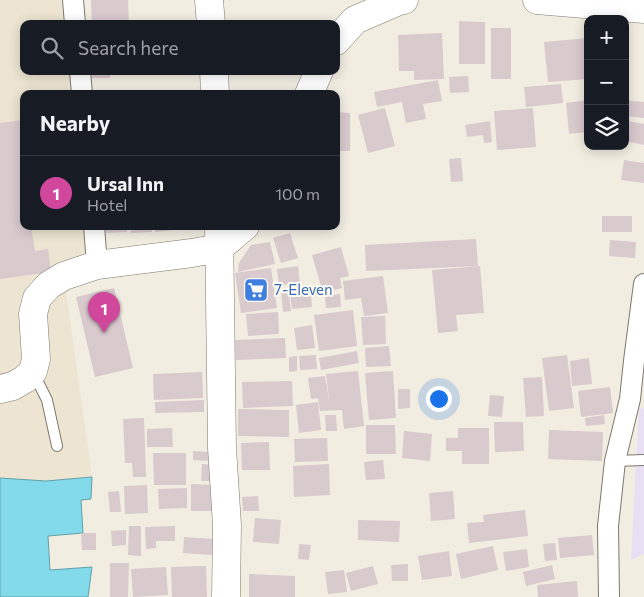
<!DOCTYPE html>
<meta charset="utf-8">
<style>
body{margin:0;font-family:Commissioner,sans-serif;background:#242831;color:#f1f3f6}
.controls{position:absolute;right:15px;top:15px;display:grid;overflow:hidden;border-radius:10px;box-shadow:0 2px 12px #0003}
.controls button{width:45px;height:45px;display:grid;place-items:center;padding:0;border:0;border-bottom:1px solid #363941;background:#171b24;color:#f1f3f6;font:25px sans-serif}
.you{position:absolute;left:438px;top:398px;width:18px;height:18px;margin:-12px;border:4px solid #fff;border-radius:50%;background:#1a73e8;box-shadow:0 0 0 8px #1a73e833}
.badge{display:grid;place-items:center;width:32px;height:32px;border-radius:50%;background:#b45309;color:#fff;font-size:16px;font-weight:700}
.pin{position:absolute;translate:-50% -41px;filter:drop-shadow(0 1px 2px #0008)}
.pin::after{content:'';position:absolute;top:26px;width:18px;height:15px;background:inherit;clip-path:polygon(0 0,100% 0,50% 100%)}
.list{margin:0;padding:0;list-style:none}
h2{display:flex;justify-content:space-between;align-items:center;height:65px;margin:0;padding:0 20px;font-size:21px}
h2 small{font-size:16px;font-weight:400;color:#9ea1a6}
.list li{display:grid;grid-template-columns:32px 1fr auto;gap:15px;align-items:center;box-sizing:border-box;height:75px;padding:0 20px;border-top:1px solid #363941}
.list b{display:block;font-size:19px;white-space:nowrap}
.list p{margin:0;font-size:16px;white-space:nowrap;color:#9ea1a6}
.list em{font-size:16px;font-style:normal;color:#9ea1a6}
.icon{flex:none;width:28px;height:28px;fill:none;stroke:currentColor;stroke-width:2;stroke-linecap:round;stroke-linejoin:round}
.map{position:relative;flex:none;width:644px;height:597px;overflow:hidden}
.search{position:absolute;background:#171b24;box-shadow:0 2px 12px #0003;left:20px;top:20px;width:320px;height:55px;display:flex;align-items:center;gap:12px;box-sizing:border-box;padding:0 18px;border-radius:10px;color:#9ea1a6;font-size:19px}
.panel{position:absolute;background:#171b24;box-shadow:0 2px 12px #0003;left:20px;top:90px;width:320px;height:140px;border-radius:10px}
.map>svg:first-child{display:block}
</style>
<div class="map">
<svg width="644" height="597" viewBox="0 0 644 597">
<rect width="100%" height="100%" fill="#f2ede1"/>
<path fill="#ede5d1" d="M0 0H61L64 24H24V71H69L71 94H24V226H85L89 258 64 276 92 477 46 481 0 478Z"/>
<path fill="#e9dff4" d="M644 408V554L631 560 639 409Z"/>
<path fill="#82daea" stroke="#63a0aa" d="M92 477 91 499 81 500 83 533 48 536 50 570 92 567 88 597H0V478L46 481Z"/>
<path fill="#d9cace" d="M91 0H128L129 24H92Z
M459 21 485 22V64H459Z
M491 28H511V79H491Z
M442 33 444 79 414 80V71H399L398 35Z
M588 38V79L548 82 544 42Z
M92 71H110V78H92Z
M141 71H167V73L141 75Z
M468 76 469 92 450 93 449 77Z
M438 80 442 101 423 104 426 119 406 123 402 102 377 107 374 92Z
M561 84 563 103 526 107 524 87Z
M588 100V132L569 134 566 103Z
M625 100 644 102V118L625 116Z
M385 108 395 146 368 153 358 115Z
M533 108 536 147 497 150 494 111Z
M336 112 350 113V151H336Z
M24 120V159H20L24 181V226H31L35 251 48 249 51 272 0 279V123Z
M490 121 492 142 484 143 483 135 467 137 465 125Z
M628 121 644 124V145L625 141V134Z
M461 158 463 181 451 182 449 159Z
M624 160 644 163V183L621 180Z
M602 216H632V232H602Z
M106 226H127V232L106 233Z
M130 226H151L152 232 131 233Z
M155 226H175V230L155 232Z
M290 233 298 258 281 263 273 238Z
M476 239 478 266 366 271 365 245Z
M610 240 636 242 635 258 609 256Z
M270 242 275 264 238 272 239 263 251 245Z
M341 247 349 276 340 278 342 288 323 293 312 255Z
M298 266 300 283 279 285 277 269Z
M480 266 484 313 456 315 458 331 438 333 432 270Z
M271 268 277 308 241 313 235 273Z
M383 276 388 313 364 316 361 298 345 300 343 281Z
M310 286 312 307 292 309 289 288Z
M114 288 133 368 95 377 76 297Z
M288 289 291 311 283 312 281 290Z
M340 294 341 307 326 308 325 296Z
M353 310 357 346 319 351 314 315Z
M278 312 279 334 248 336 246 314Z
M385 316 386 344 363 345 361 317Z
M312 325 315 348 297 350 294 328Z
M285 338 286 358 236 360 235 340Z
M389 346 391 366 366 367 365 348Z
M357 351 359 363 321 370 319 358Z
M316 355 317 369 300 370 299 356Z
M567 355 574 408 549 411 542 358Z
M297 356V371L289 372V357Z
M589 358 592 384 572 386 570 361Z
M358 371 364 426 344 429 342 410 320 411 318 398 311 399 308 378 325 376 330 406 326 374Z
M393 371 396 418 369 420 365 373Z
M202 372 203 398 154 400 153 374Z
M542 377 544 416 526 417 523 378Z
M292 381 293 406 243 408 242 382Z
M610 387 613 413 581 417 578 391Z
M398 389H410V408L398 409Z
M490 395 504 396 502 417 488 416Z
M204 400V412L155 413V402Z
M318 402 321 430 299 433 296 405Z
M238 409 289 410V437L238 436Z
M325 415H336L337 431H326Z
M604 415 605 424 586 426 585 418Z
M144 418 146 477H133L132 463H125L123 419Z
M494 422H523L524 451 495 452Z
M366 425H395L396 454H366Z
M172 428 173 447H147V429Z
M458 428H489V464H462V451H446V438H458Z
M549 430 603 432 602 461 548 459Z
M404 431 432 434 430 461 402 458Z
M327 438 328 461 295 462 294 439Z
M269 442 270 470H242L241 443Z
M193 451 211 452 210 461 193 460Z
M153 453H186V485H154Z
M383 460 385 479 366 480 364 462Z
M202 464 214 465 213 481H201Z
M329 464 330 495 294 497 293 466Z
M191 484 216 485V511H191Z
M147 485 148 513 125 514 124 486Z
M187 488V508L159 509 158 489Z
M119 491 121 512H110L108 492Z
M453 491 455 519 431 521 429 493Z
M258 496 259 511H243L242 497Z
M525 510 528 536 469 543 467 523 484 522 483 515Z
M255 518 281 520 279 544 253 542Z
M358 520 400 521 399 542 358 540Z
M129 526H141V556L128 555Z
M175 526V541H156V548L146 549 145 527Z
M126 530V545L112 546 111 531Z
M81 533H96V550H82Z
M592 535 594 555 560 558 558 538Z
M184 537 214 539 212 555 183 553Z
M555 543 557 560 545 561 543 544Z
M299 544 311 545 309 560 298 559Z
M493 546 498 570 461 579 456 554Z
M527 549 529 567 506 571 503 552Z
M449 551 452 576 422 580 418 556Z
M110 563H129L128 597H110Z
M408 564V581H392L391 565Z
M552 565 555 579 526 586 523 572Z
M206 566 207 597H172L171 567Z
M373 566 378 584 351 591 346 573Z
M166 567 168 595 133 597 131 569Z
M344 570 347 592 328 594 325 572Z
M249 574 295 576V597H249Z
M577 581 578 597H538L537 585Z"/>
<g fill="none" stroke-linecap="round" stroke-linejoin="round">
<defs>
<path id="lane" d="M33 372 47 400 57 446
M615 461 644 460"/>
<path id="street" d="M73 0 75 24
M80 71 82 94
M94 226 97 265
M609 597 608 526 615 461 630 399 634 361 644 284"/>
<path id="secondary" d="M209 0 211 24
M537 0 644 9
M336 41 355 20 399 1 404 0
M214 71 215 94
M309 94 319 71
M219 226 222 448 227 525 226 597
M0 389 13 386 25 379 33 371 36 359 33 314 37 298 49 285 64 276 97 265 192 253 219 248 245 226"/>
</defs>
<use href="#lane" stroke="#7e796e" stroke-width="12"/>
<use href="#street" stroke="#7e796e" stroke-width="22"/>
<use href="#secondary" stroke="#7e796e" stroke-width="29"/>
<use href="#lane" stroke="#fff" stroke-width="10"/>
<use href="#street" stroke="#fff" stroke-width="20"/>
<use href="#secondary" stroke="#fff" stroke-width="28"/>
</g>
<defs>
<symbol id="supermarket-square" viewBox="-11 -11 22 22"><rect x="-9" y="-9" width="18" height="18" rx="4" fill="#3f7fe0" stroke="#fffbf1"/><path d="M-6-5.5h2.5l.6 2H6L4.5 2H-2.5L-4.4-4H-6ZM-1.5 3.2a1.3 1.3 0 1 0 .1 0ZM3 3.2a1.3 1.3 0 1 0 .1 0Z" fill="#fff"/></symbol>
</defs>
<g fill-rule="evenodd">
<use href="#supermarket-square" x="242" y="276" width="28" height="28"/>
</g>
<g text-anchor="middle" stroke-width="4" stroke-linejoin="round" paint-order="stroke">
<g font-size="15" fill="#366cbe" stroke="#fffbf1" text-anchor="start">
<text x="274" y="295">7-Eleven</text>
</g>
</g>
</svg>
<div class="controls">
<button>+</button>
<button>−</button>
<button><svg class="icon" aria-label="layers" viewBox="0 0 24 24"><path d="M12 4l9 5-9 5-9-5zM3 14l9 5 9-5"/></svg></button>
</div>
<div class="you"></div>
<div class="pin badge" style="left:104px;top:333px;background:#d1479c">1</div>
<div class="search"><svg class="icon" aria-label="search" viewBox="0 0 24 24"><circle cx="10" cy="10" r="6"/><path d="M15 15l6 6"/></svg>Search here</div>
<section class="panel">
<h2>Nearby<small></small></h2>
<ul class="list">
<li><span class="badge" style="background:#d1479c">1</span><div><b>Ursal Inn</b><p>Hotel</p></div><em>100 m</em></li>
</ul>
</section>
</div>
